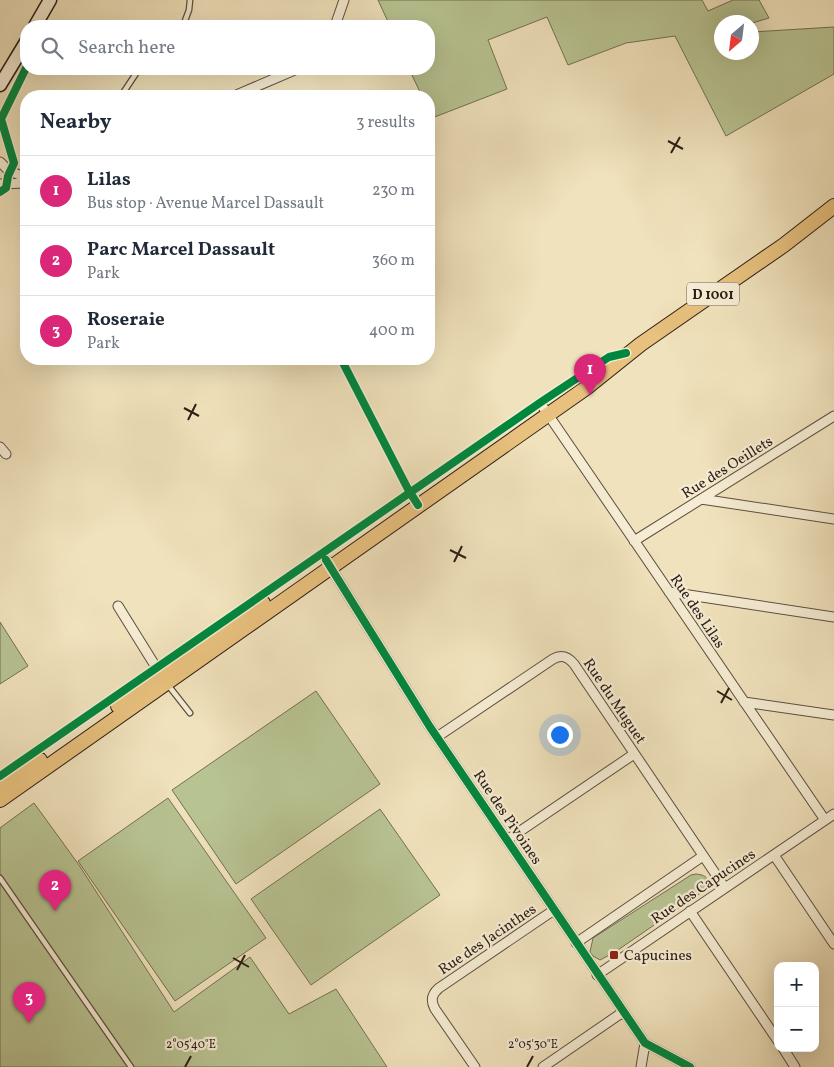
<!DOCTYPE html>
<meta charset="utf-8">
<style>
body{margin:0;font-family:Vollkorn,serif;background:#f2f2f3;color:#1f2937}
.controls{position:absolute;right:15px;bottom:15px;display:grid;overflow:hidden;border-radius:10px;box-shadow:0 5px 20px #0002}
.controls button{width:45px;height:45px;display:grid;place-items:center;padding:0;border:0;border-bottom:1px solid #e0e1e3;background:#fff;color:#1f2937;font:25px sans-serif}
.compass{position:absolute;left:714px;top:15px;width:45px;height:45px;border-radius:50%;background:#fff;box-shadow:0 5px 20px #0002;rotate:208deg}
.you{position:absolute;left:559px;top:734px;width:18px;height:18px;margin:-12px;border:4px solid #fff;border-radius:50%;background:#1a73e8;box-shadow:0 0 0 8px #1a73e833}
.badge{display:grid;place-items:center;width:32px;height:32px;border-radius:50%;background:#db2777;color:#fff;font-size:16px;font-weight:700}
.pin{position:absolute;translate:-50% -41px;filter:drop-shadow(0 1px 2px #0008)}
.pin::after{content:'';position:absolute;top:26px;width:18px;height:15px;background:inherit;clip-path:polygon(0 0,100% 0,50% 100%)}
.list{margin:0;padding:0;list-style:none}
h2{display:flex;justify-content:space-between;align-items:center;height:65px;margin:0;padding:0 20px;font-size:21px}
h2 small{font-size:16px;font-weight:400;color:#747a83}
.list li{display:grid;grid-template-columns:32px 1fr auto;gap:15px;align-items:center;box-sizing:border-box;height:70px;padding:0 20px;border-top:1px solid #e0e1e3}
.list b{display:block;font-size:19px;white-space:nowrap}
.list p{margin:0;font-size:16px;white-space:nowrap;color:#747a83}
.list em{font-size:16px;font-style:normal;color:#747a83}
.icon{flex:none;width:28px;height:28px;fill:none;stroke:currentColor;stroke-width:2;stroke-linecap:round;stroke-linejoin:round}
.map{position:relative;flex:none;width:834px;height:1067px;overflow:hidden}
.search{position:absolute;background:#fff;box-shadow:0 5px 20px #0002;left:20px;top:20px;width:415px;height:55px;display:flex;align-items:center;gap:12px;box-sizing:border-box;padding:0 18px;border-radius:20px;color:#747a83;font-size:19px}
.panel{position:absolute;background:#fff;box-shadow:0 5px 20px #0002;left:20px;top:90px;width:415px;height:275px;border-radius:20px}
.map>svg:first-child{display:block}
</style>
<div class="map">
<svg width="834" height="1067" viewBox="0 0 834 1067">
<rect width="100%" height="100%" fill="#f0e2bc"/>
<filter id="stains"><feTurbulence type="fractalNoise" baseFrequency=".004" numOctaves="4"/><feColorMatrix values="0 0 0 0 .2 0 0 0 0 .09 0 0 0 0 .02 0 0 0 .5 -.17"/></filter>
<radialGradient id="worn" r=".72"><stop offset=".6" stop-color="#630" stop-opacity="0"/><stop offset="1" stop-color="#630" stop-opacity=".3"/></radialGradient>
<path fill="#b8c392" stroke="#727054" d="M378 0H702L708 11 733 0H759L769 18 752 23 722 22 721 32 718 33 721 34 722 52H752V32L834 27V74L726 136 675 36 626 43 568 65 547 17 488 40 507 89 432 118 429 111V96H422L409 69H429V26H390Z
M0 622 28 666 0 684Z
M316 691 380 784 236 884 172 790Z
M168 798 266 938 175 1001 78 861Z
M34 803 79 865 174 1012 250 957 289 1014 336 989 387 1067H0V828Z
M380 809 440 895 311 985 251 899Z
M696 874C704 875 707 876 709 884L705 890 615 952 600 960 593 956 590 952 593 938 691 875Z"/>
<g fill="none" stroke-linecap="round" stroke-linejoin="round">
<defs>
<path id="lane" d="M183 26 189 10 190 0
M121 96 139 69
M168 685 190 713
M0 878 131 1067"/>
<path id="street" d="M335 26 344 0
M234 96 297 69
M0 162 8 170 26 178
M0 184 26 183
M543 407 825 820
M0 447 6 454
M701 499 834 519
M634 541 834 416
M326 560 430 727 645 1043 690 1067
M669 592 834 617
M118 606 164 680
M744 702 834 715
M437 737 553 659C562 654 568 657 574 664L725 888
M507 840 634 754
M774 855 834 944
M690 911 778 1041
M576 943 703 856
M597 975 834 814
M783 1048 795 1067
M475 1067 435 1009C430 1000 432 994 439 988L554 910
M543 1067 623 1012
M641 1067 645 1043"/>
<path id="secondary" d="M35 26 50 0
M0 85 26 42"/>
<path id="primary" d="M118 706 263 603
M0 788 40 760
M0 800 586 388 641 344 784 245 834 206"/>
</defs>
<use href="#lane" stroke="#5c4e40" stroke-width="7"/>
<use href="#street" stroke="#5c4e40" stroke-width="11"/>
<use href="#secondary" stroke="#2b1d16" stroke-width="15"/>
<use href="#primary" stroke="#2b1d16" stroke-width="16"/>
<use href="#lane" stroke="#f5ecd3" stroke-width="4.5"/>
<use href="#street" stroke="#f5ecd3" stroke-width="9"/>
<use href="#secondary" stroke="#f5ecd3" stroke-width="12"/>
<use href="#primary" stroke="#e8c17e" stroke-width="14"/>
<defs>
<path id="cycleway" d="M0 192 6 188 8 176 14 163 1 119 26 68
M341 359 409 491 418 505
M326 560 430 727 645 1043 690 1067
M0 776 541 402 609 357 626 353"/>
</defs>
<use href="#cycleway" stroke="#f5ecd3" stroke-width="11"/>
<use href="#cycleway" stroke="#00873e" stroke-width="8"/>
</g>
<path fill="none" stroke="#2b1d16" stroke-width="2" d="M668 141 683 149M671 153 680 137M184 408 199 416M188 420 196 404M450 550 466 558M454 562 462 546M717 691 732 700M721 703 729 688M233 958 249 967M237 970 245 955M185 1067 191 1056M527 1067 533 1056"/>
<rect fill="#8f2418" stroke="#f5ecd3" stroke-width="2" x="609" y="950" width="10" height="10" rx="2.5"/>
<g text-anchor="middle" stroke-width="4.5" stroke-linejoin="round" paint-order="stroke">
<rect fill="#f5ecd3" stroke="#685b4f" stroke-width="1" x="687" y="282.5" width="52" height="23" rx="4"/>
<g font-size="14" font-weight="bold" fill="#2b1d16">
<text x="713" y="299">D 1001</text>
</g>
<g font-size="15" fill="#2b1d16" stroke="#f5ecd3">
<text transform="translate(727 467) rotate(-32)" y="5">Rue des Oeillets</text>
<text transform="translate(698 611) rotate(56)" y="5">Rue des Lilas</text>
<text transform="translate(615 701) rotate(56)" y="5">Rue du Muguet</text>
<text transform="translate(508 817) rotate(56)" y="5">Rue des Pivoines</text>
<text transform="translate(703 886) rotate(-34)" y="5">Rue des Capucines</text>
<text transform="translate(487 939) rotate(-34)" y="5">Rue des Jacinthes</text>
</g>
<g font-size="15" fill="#2b1d16" stroke="#f5ecd3" text-anchor="start">
<text x="624" y="960">Capucines</text>
</g>
</g>
<g font-size="12" text-anchor="middle" fill="#2b1d16" stroke="#f5ecd3" stroke-width="4.5" stroke-linejoin="round" paint-order="stroke">
<text x="191" y="1048">2°05'40"E</text>
<text x="533" y="1048">2°05'30"E</text>
</g>
<rect width="100%" height="100%" filter="url(#stains)"/>
<rect width="100%" height="100%" fill="url(#worn)"/>
</svg>
<div class="controls">
<button>+</button>
<button>−</button>
</div>
<svg class="compass" viewBox="-18 -18 36 36"><path d="M0-13l5 13h-10z" fill="#e53935"/><path d="M0 13l5-13h-10z" fill="#747a83"/></svg>
<div class="you"></div>
<div class="pin badge" style="left:590px;top:395px">1</div>
<div class="pin badge" style="left:55px;top:911px">2</div>
<div class="pin badge" style="left:29px;top:1023px">3</div>
<div class="search"><svg class="icon" aria-label="search" viewBox="0 0 24 24"><circle cx="10" cy="10" r="6"/><path d="M15 15l6 6"/></svg>Search here</div>
<section class="panel">
<h2>Nearby<small>3 results</small></h2>
<ul class="list">
<li><span class="badge">1</span><div><b>Lilas</b><p>Bus stop · Avenue Marcel Dassault</p></div><em>230 m</em></li>
<li><span class="badge">2</span><div><b>Parc Marcel Dassault</b><p>Park</p></div><em>360 m</em></li>
<li><span class="badge">3</span><div><b>Roseraie</b><p>Park</p></div><em>400 m</em></li>
</ul>
</section>
</div>
